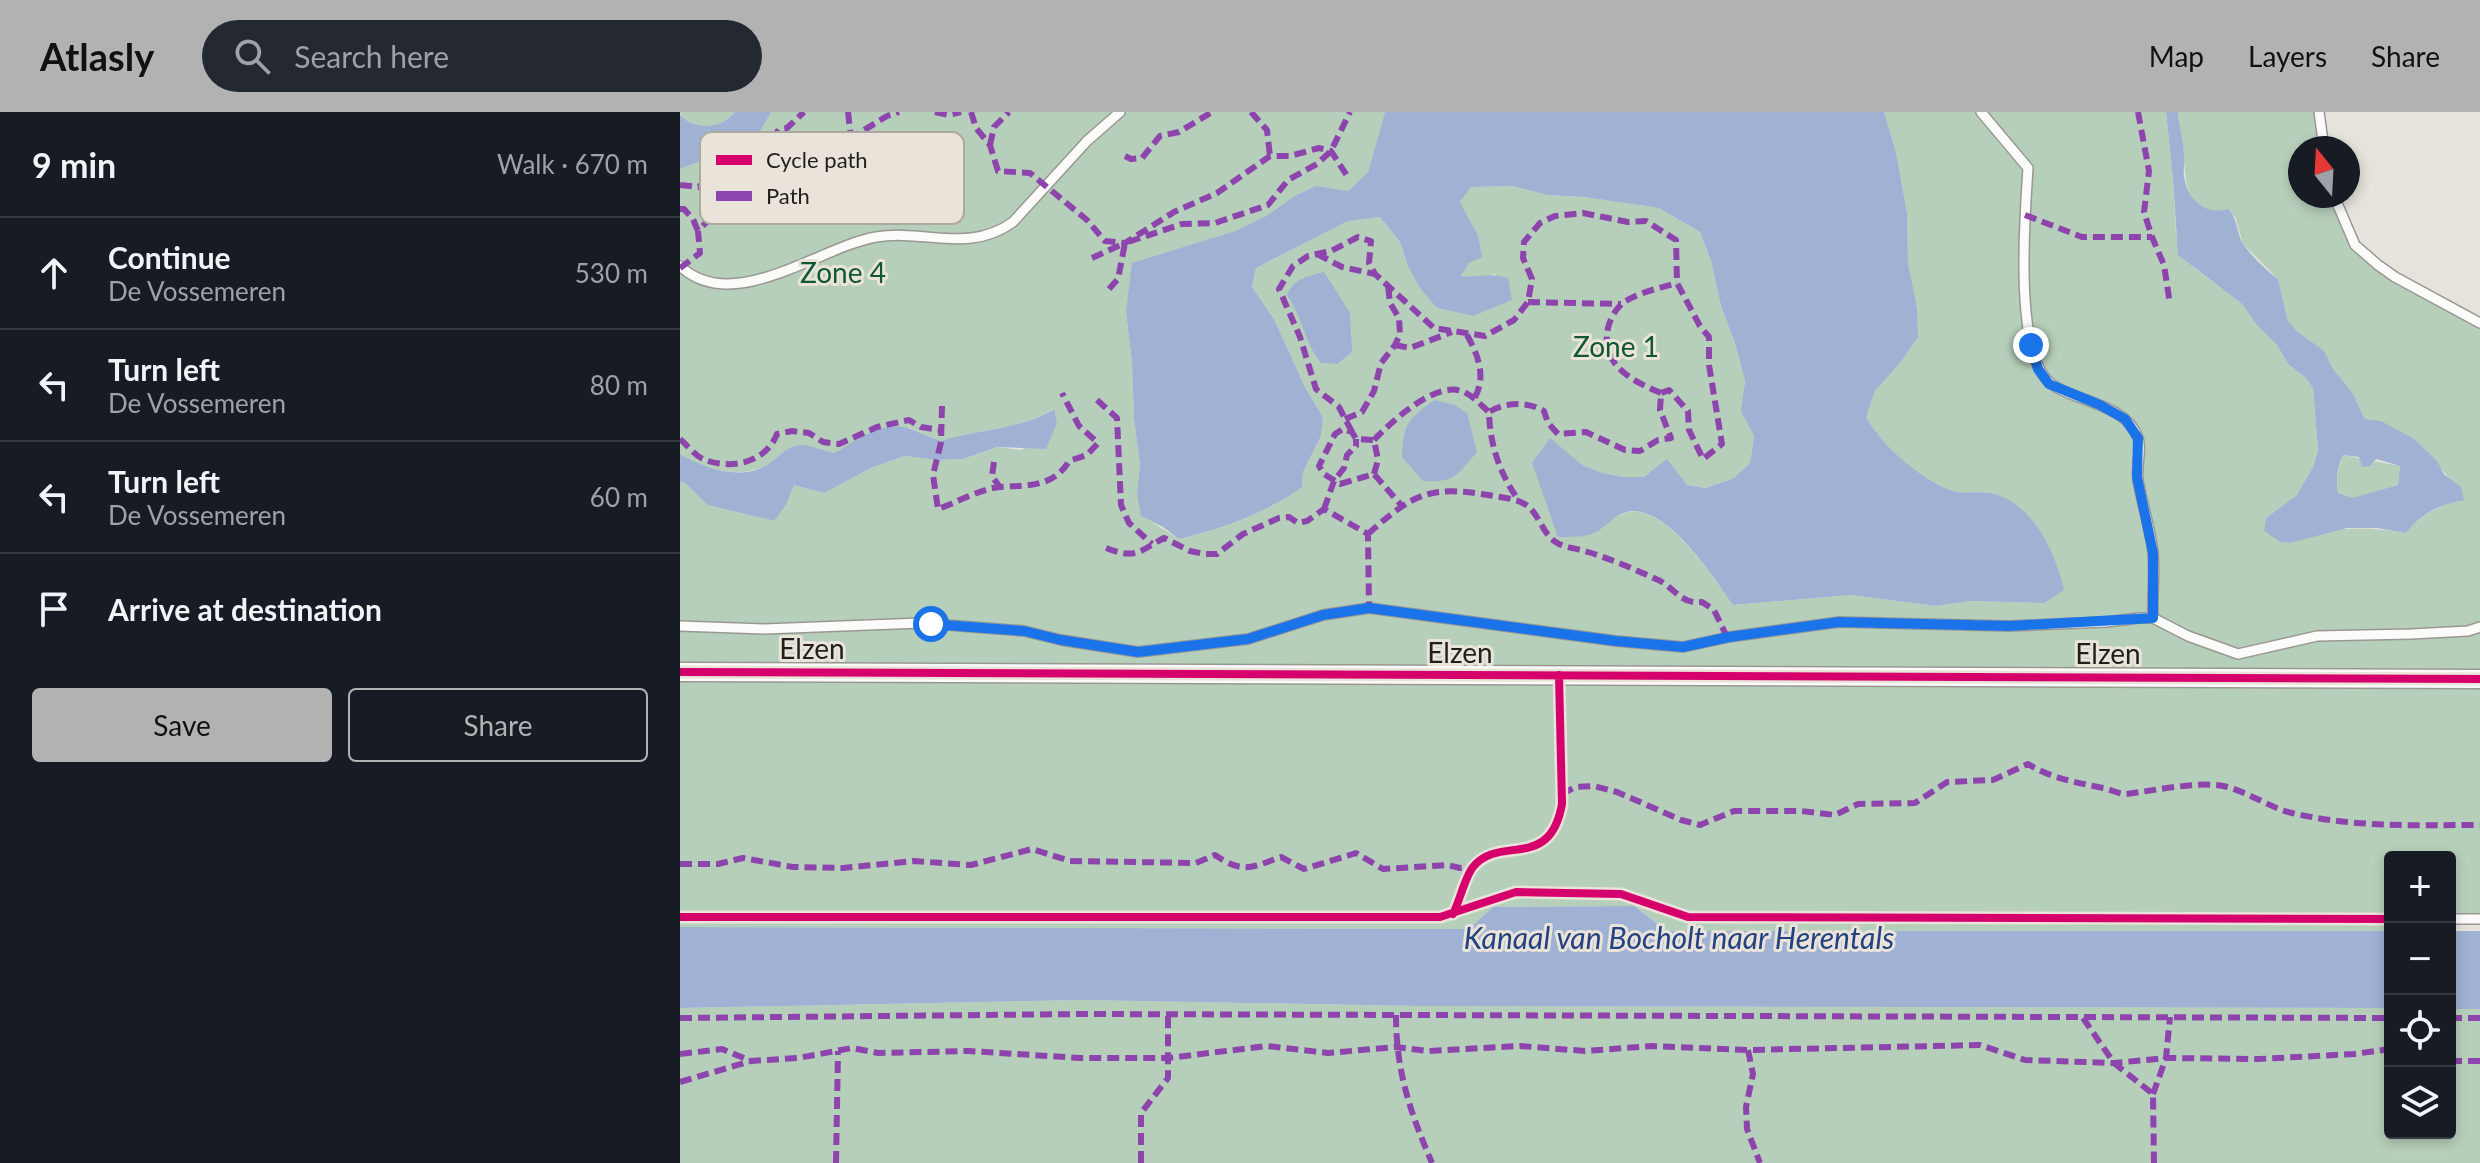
<!DOCTYPE html>
<meta charset="utf-8">
<style>
body{margin:0;font-family:Lato,sans-serif;background:#242831;color:#f1f3f6}
.controls{position:absolute;right:24px;bottom:24px;display:grid;overflow:hidden;border-radius:8px;box-shadow:0 4px 12px #0003}
.controls button{width:72px;height:72px;display:grid;place-items:center;padding:0;border:0;border-bottom:2px solid #363941;background:#171b24;color:#f1f3f6;font:40px sans-serif}
.compass{position:absolute;left:1608px;top:24px;width:72px;height:72px;border-radius:50%;background:#171b24;box-shadow:0 4px 12px #0003;rotate:342deg}
.stop{position:absolute;width:24px;height:24px;margin:-18px;border:6px solid #1a73e8;border-radius:50%;background:#fff}
.stop.end{background:#1a73e8;border-color:#fff;box-shadow:0 2px 8px #0008}
.list{margin:0;padding:0;list-style:none}
h2{display:flex;justify-content:space-between;align-items:center;height:104px;margin:0;padding:0 32px;font-size:34px}
h2 small{font-size:26px;font-weight:400;color:#9ea1a6}
.list li{display:grid;grid-template-columns:52px 1fr auto;gap:24px;align-items:center;box-sizing:border-box;height:112px;padding:0 32px;border-top:2px solid #363941}
.list b{display:block;font-size:30px;white-space:nowrap}
.list p{margin:0;font-size:26px;white-space:nowrap;color:#9ea1a6}
.list em{font-size:26px;font-style:normal;color:#9ea1a6}
.actions{display:flex;gap:16px;padding:24px 32px}
.actions a{flex:1;padding:18px 0;border:2px solid #b2b2b2;border-radius:8px;text-align:center;font-size:28px;color:#b2b2b2}
.actions .main{background:#b2b2b2;color:#111}
.icon{flex:none;width:44px;height:44px;fill:none;stroke:currentColor;stroke-width:2;stroke-linecap:round;stroke-linejoin:round}
.map{position:relative;flex:none;width:1800px;height:1051px;overflow:hidden}
header{display:flex;align-items:center;gap:48px;box-sizing:border-box;height:112px;padding:0 40px;background:#b2b2b2;color:#111}
header strong{font-size:38px}
nav{display:flex;gap:44px;margin-inline-start:auto;font-size:28px}
.search{width:560px;height:72px;background:#242831;display:flex;align-items:center;gap:20px;box-sizing:border-box;padding:0 28px;border-radius:44px;color:#9ea1a6;font-size:30px}
main{display:flex}
aside{flex:1;background:#171b24}
.map>svg:first-child{display:block}
</style>
<header>
<strong>Atlasly</strong>
<div class="search"><svg class="icon" aria-label="search" viewBox="0 0 24 24"><circle cx="10" cy="10" r="6"/><path d="M15 15l6 6"/></svg>Search here</div>
<nav><a>Map</a><a>Layers</a><a>Share</a></nav>
</header>
<main>
<aside>
<h2>9 min<small>Walk · 670 m</small></h2>
<ul class="list">
<li><svg class="icon" aria-label="ahead" viewBox="0 0 24 24"><path d="M12 20V5M6 11l6-6 6 6"/></svg><div><b>Continue</b><p>De Vossemeren</p></div><em>530 m</em></li>
<li><svg class="icon" aria-label="left" viewBox="0 0 24 24"><path d="M17 20v-9H6M10 6l-5 5 5 5"/></svg><div><b>Turn left</b><p>De Vossemeren</p></div><em>80 m</em></li>
<li><svg class="icon" aria-label="left" viewBox="0 0 24 24"><path d="M17 20v-9H6M10 6l-5 5 5 5"/></svg><div><b>Turn left</b><p>De Vossemeren</p></div><em>60 m</em></li>
<li><svg class="icon" aria-label="arrive" viewBox="0 0 24 24"><path d="M6 21V4h12l-3 4 3 4H6"/></svg><div><b>Arrive at destination</b></div></li>
</ul>
<div class="actions"><a class="main">Save</a><a>Share</a></div>
</aside>
<div class="map">
<svg width="1800" height="1051" viewBox="0 0 1800 1051">
<rect width="100%" height="100%" fill="#e6e2dc"/>
<path fill="#b6cfba" fill-rule="evenodd" d="M0 0H55C42 17 17 19 1 4Z
M91 0H705L688 60 668 79 613 85 586 104 555 119 492 139 446 200 452 251 454 307 460 352 457 381 462 404 499 427C543 417 587 401 622 375L623 360 641 324 643 305 625 275 594 207 572 175 576 156 668 109 700 105 720 130 728 154 757 196 793 204 832 187 815 162 802 166 781 164 789 151 780 90 791 75 832 74 867 83 904 85 979 96 1020 120 1031 149 1041 194 1055 231 1065 269 1062 299 1074 324 1070 351 1054 366 1026 376 964 365H944L921 361 902 353 911 423C922 415 935 403 949 400 987 393 1034 467 1053 493L1171 483 1256 494 1290 489 1364 491 1311 381C1300 380 1284 382 1273 379 1240 368 1202 334 1186 305L1195 279 1219 252 1237 195 1228 151 1227 101 1216 40 1204 0H1486L1493 67 1496 122 1513 155 1562 192 1576 212 1597 233 1608 252 1625 265 1633 276 1638 339 1633 355 1617 383 1586 406 1584 419 1610 431C1647 414 1686 414 1726 421 1743 402 1759 393 1784 387 1766 356 1723 313 1685 307L1672 280 1653 257 1643 239 1618 220 1608 209 1598 167 1563 132 1555 104C1511 97 1506 87 1504 45 1504 38 1501 32 1500 26 1499 18 1499 8 1498 0H1639L1644 36H1620V84H1654L1675 133 1698 153 1800 211V558L0 553V370L5 371 29 393 94 409 106 393 114 373 144 381 193 355 225 344 257 348 283 347 318 335 341 338 370 322 377 311 373 297C341 318 298 317 261 330L230 316 170 332 154 341C143 339 127 332 117 334 103 337 97 349 85 354 57 367 25 357 0 342V57L50 38ZM620 201 668 210 672 224 625 221Z
M1663 343 1720 354 1718 373 1672 387 1658 381C1656 367 1658 356 1663 343Z
M0 568 1800 573V803H1770V745H1710V803L1009 800 985 795 946 779 846 775 824 779 756 802 0 799Z
M835 785H939L959 790 983 803 1005 808 1710 811V819H987L954 794 813 795 789 817 0 815V808H734L762 811Z
M404 888 736 894 1710 896V1021H1770V897H1800V1051H0V896Z"/>
<path fill="#9fb2d4" fill-rule="evenodd" d="M55 0H91L79 21 68 31 0 57V3C15 19 42 17 55 0Z
M705 0H1204L1216 40 1227 101 1228 151 1237 195 1238 225 1219 252 1195 279 1186 305C1201 333 1242 369 1273 379 1285 382 1298 379 1310 381 1352 389 1376 441 1384 478L1364 491 1290 489 1256 494 1171 483 1053 493C1033 465 991 398 952 399 935 400 924 419 909 423 899 425 888 425 878 425L852 351 870 326 902 353 922 361 944 365H964L987 347 1007 373 1026 376 1054 366 1070 351 1074 324 1061 299 1065 269 1055 231 1041 194 1031 149 1020 120 979 96 904 85 867 83 832 74 791 75 780 90 798 124 802 145 789 151 781 164C799 166 811 160 828 166L832 188 793 204 757 196 740 176 728 154 720 130 700 105 668 109 576 156 572 175 594 207 625 275 643 305 641 324 623 360 622 375C587 401 542 417 499 427L483 415 461 404 457 381 460 352 454 307 452 251 446 200 452 151 555 119 586 104 613 85 636 74 668 79 688 60Z
M1486 0H1498C1499 15 1504 30 1504 45 1505 51 1503 57 1504 64 1507 87 1525 104 1548 97 1557 106 1556 116 1561 128 1566 139 1588 160 1598 167L1608 209 1618 220 1644 239 1653 257 1672 280 1685 307 1701 309 1734 327 1757 349 1764 362 1781 375 1784 388C1759 392 1742 402 1726 421L1697 416H1667L1610 431 1600 430 1584 419 1586 406 1617 383 1633 355 1638 339 1633 276 1625 265 1608 252 1597 233 1576 212 1562 192 1498 143 1493 67ZM1663 343 1679 345 1682 355 1690 354 1696 347 1720 354 1718 373 1672 386 1658 381C1656 368 1657 355 1663 343Z
M644 160 670 201 672 240 657 252 641 251C624 230 623 206 607 183 613 167 628 164 644 160Z
M754 288 775 293 787 301 797 340C777 363 775 371 743 369L722 345C724 310 726 310 754 288Z
M374 297 377 311 366 337 317 335 283 347 257 348 225 344 193 355 144 381 114 373 106 393 94 409 28 393 5 371 0 370V342C25 357 64 370 90 351 100 344 109 332 123 333 133 334 144 339 154 341 177 328 203 307 231 317 242 321 251 326 261 329 298 317 341 318 374 297Z
M954 794 987 819H1710V896L736 894 404 888 0 896V815L789 817 813 795Z
M1770 819H1800V897H1770Z"/>
<g fill="none" stroke-linecap="round" stroke-linejoin="round">
<defs>
<path id="service" d="M1301 0 1348 56C1345 102 1334 236 1368 269 1388 289 1446 290 1458 326 1462 338 1456 355 1458 368 1462 392 1470 415 1473 440 1475 461 1472 484 1473 506
M1639 0 1644 36
M1654 84 1675 133 1698 153 1715 165 1800 211
M0 154C53 204 139 135 196 125 245 117 289 142 333 110L407 29 440 0
M0 514 84 517 241 511 344 519 381 528 458 540 568 527 643 503 689 496 936 529 1003 535 1049 525 1159 510 1329 514 1426 510 1459 506H1473L1508 524 1558 542 1637 524 1731 522 1788 519 1800 515
M0 805H760L836 780 941 782 1008 805 1710 807
M1770 807H1800"/>
<path id="minor" d="M0 560 1800 567"/>
</defs>
<use href="#service" stroke="#9a9793" stroke-width="12"/>
<use href="#minor" stroke="#9a9793" stroke-width="21"/>
<use href="#service" stroke="#fbfbfa" stroke-width="9"/>
<use href="#minor" stroke="#fbfbfa" stroke-width="18"/>
<path stroke="#8e44ad" stroke-width="6" stroke-dasharray="12 6" stroke-linecap="butt" d="M168 0 171 26
M255 0 268 3 281 0
M291 0 296 16 310 33 318 59 350 61 407 108 425 129 445 131 494 100 537 81 590 44H610L639 36 651 39 669 67
M571 0 587 18 590 44
M1458 0 1469 59 1464 100 1472 125 1484 153 1490 192
M310 33 314 15 329 0
M445 44 451 47 462 46 480 24 499 20 532 0
M0 73 19 75 42 50 93 27 99 17 107 16 124 0
M1668 79 1673 77
M1654 85 1656 84
M0 97H4L13 107 18 119
M1345 103 1402 125H1472
M637 142 662 155 695 162
M412 146 445 131
M0 156 20 141 18 119 34 102 49 79 74 78 109 66 131 40 171 26 207 4 219 0
M429 177 438 167 445 131 502 112 535 111 588 93 608 68 637 52 651 39 670 0
M848 190 941 192
M787 223C798 243 807 265 794 287
M715 233 730 236 772 220
M981 281C952 269 920 253 928 216 930 207 936 196 944 190 960 180 980 176 997 171
M417 288 437 306 441 393 449 411 472 432
M262 294 261 330 253 363 258 397C275 391 303 376 320 375 347 373 373 376 389 349L407 343 418 331 399 314 382 281
M665 307 682 300 694 279 701 251 715 233 720 222 719 206 710 191 708 174
M672 320 659 295 636 277 620 225 599 177 613 154 628 144 651 139 678 125 691 129 689 151 695 162 754 216 805 224 834 208 848 190 852 167 843 146 844 130 860 111 875 104 903 101 948 110 966 109 996 128 997 171 1020 214 1029 225V253L1042 332 1023 347 1009 318 1008 299 989 278 981 281 980 298 991 326 978 328 960 339 945 338 906 320 878 322 868 311 864 299C847 289 825 290 809 300 810 334 820 362 839 389
M0 327C7 333 16 345 25 348 53 358 86 350 97 322L112 319 129 321 143 330 159 332 197 315 229 308 241 315 260 318
M694 328C711 310 757 267 784 280 793 284 801 293 809 300
M314 350 312 364 319 374
M694 362 698 348 694 328 676 327 672 320 663 317 655 322 639 354 644 362 660 372 694 362 721 393
M644 397 654 369 664 356 667 343 676 334V327
M688 422C735 380 750 373 814 384 825 386 840 387 849 395 861 406 863 424 879 432 888 436 899 437 908 440 931 447 954 457 976 467 994 474 1000 493 1022 490L1034 498 1047 525
M426 436C456 448 459 439 484 426L510 439 524 442H537L563 422 599 406 609 405 618 411 627 409 644 397 688 422 689 496
M882 682 895 675 914 674 937 680 1001 708 1020 713 1054 699H1121L1155 703 1178 692 1235 691 1267 670 1313 668 1348 652C1373 667 1395 670 1423 676 1430 677 1438 682 1446 682 1471 679 1519 669 1543 674 1567 679 1588 695 1612 701 1677 716 1734 713 1800 713
M0 752H38L63 746 113 755 163 756 234 749 291 753 352 737 390 749 516 751 535 743C563 762 570 756 601 745L624 757 676 741 703 757 767 753 780 756 793 755
M716 903C716 959 730 1000 752 1051
M0 906 405 902 1710 906
M1403 906 1434 951 1473 982 1474 1051
M1770 906H1800
M1068 938 1073 962 1066 995 1067 1017 1080 1051
M0 942 42 937 71 949
M1770 949H1800
M0 970 71 949 118 946 172 936 198 941 289 939 400 946H488L587 934 648 941 716 935 748 939 840 934 905 939 972 934 1068 938 1300 933 1345 948 1434 951 1486 946 1579 947 1674 942 1710 937
M1473 982 1486 946 1490 905
M156 1051 158 939
M461 1051V1001L488 966V902"/>
<defs>
<path id="cycleway" d="M0 560 1800 567
M773 802C780 788 785 765 793 755 820 722 870 760 882 692L879 563
M0 805H760L836 780 941 782 1008 805 1710 807"/>
</defs>
<use href="#cycleway" stroke="#e9e3d9" stroke-width="13"/>
<use href="#cycleway" stroke="#d6006c" stroke-width="8"/>
</g>
<g fill="none" stroke-linecap="round" stroke-linejoin="round">
<path stroke="#1a73e8" stroke-width="10" d="M251 512 344 519 381 528 458 540 568 527 643 503 689 496 936 529 1003 535 1049 525 1159 510 1329 514 1473 506V441L1457 365 1458 326 1445 307 1420 293 1369 272 1358 257 1351 233"/>
</g>
<g text-anchor="middle" stroke-width="6" stroke-linejoin="round" paint-order="stroke">
<g font-size="28" fill="#105833" stroke="#e9e3d9">
<text x="163" y="171">Zone 4</text>
<text x="936" y="245">Zone 1</text>
</g>
<g font-size="28" fill="#211f1c" stroke="#e9e3d9">
<text x="132" y="547">Elzen</text>
<text x="780" y="551">Elzen</text>
<text x="1428" y="552">Elzen</text>
</g>
<g font-size="30" font-style="italic" fill="#234282" stroke="#e9e3d9">
<text x="999" y="837">Kanaal van Bocholt naar Herentals</text>
</g>
</g>
<rect x="20" y="20" width="264" height="92" rx="12" fill="#e9e3d9" stroke="#ada8a0" stroke-width="2"/>
<rect x="36" y="43" width="36" height="10" fill="#d6006c"/>
<rect x="36" y="79" width="36" height="10" fill="#8e44ad"/>
<g font-size="22" fill="#211f1c">
<text x="86" y="56">Cycle path</text>
<text x="86" y="92">Path</text>
</g>
</svg>
<div class="controls">
<button>+</button>
<button>−</button>
<button><svg class="icon" aria-label="locate" viewBox="0 0 24 24"><circle cx="12" cy="12" r="6"/><path d="M12 2v4M12 18v4M2 12h4M18 12h4"/></svg></button>
<button><svg class="icon" aria-label="layers" viewBox="0 0 24 24"><path d="M12 4l9 5-9 5-9-5zM3 14l9 5 9-5"/></svg></button>
</div>
<svg class="compass" viewBox="-18 -18 36 36"><path d="M0-13l5 13h-10z" fill="#e53935"/><path d="M0 13l5-13h-10z" fill="#9ea1a6"/></svg>
<div class="stop" style="left:251px;top:512px"></div>
<div class="stop end" style="left:1351px;top:233px"></div>
</div>
</main>
